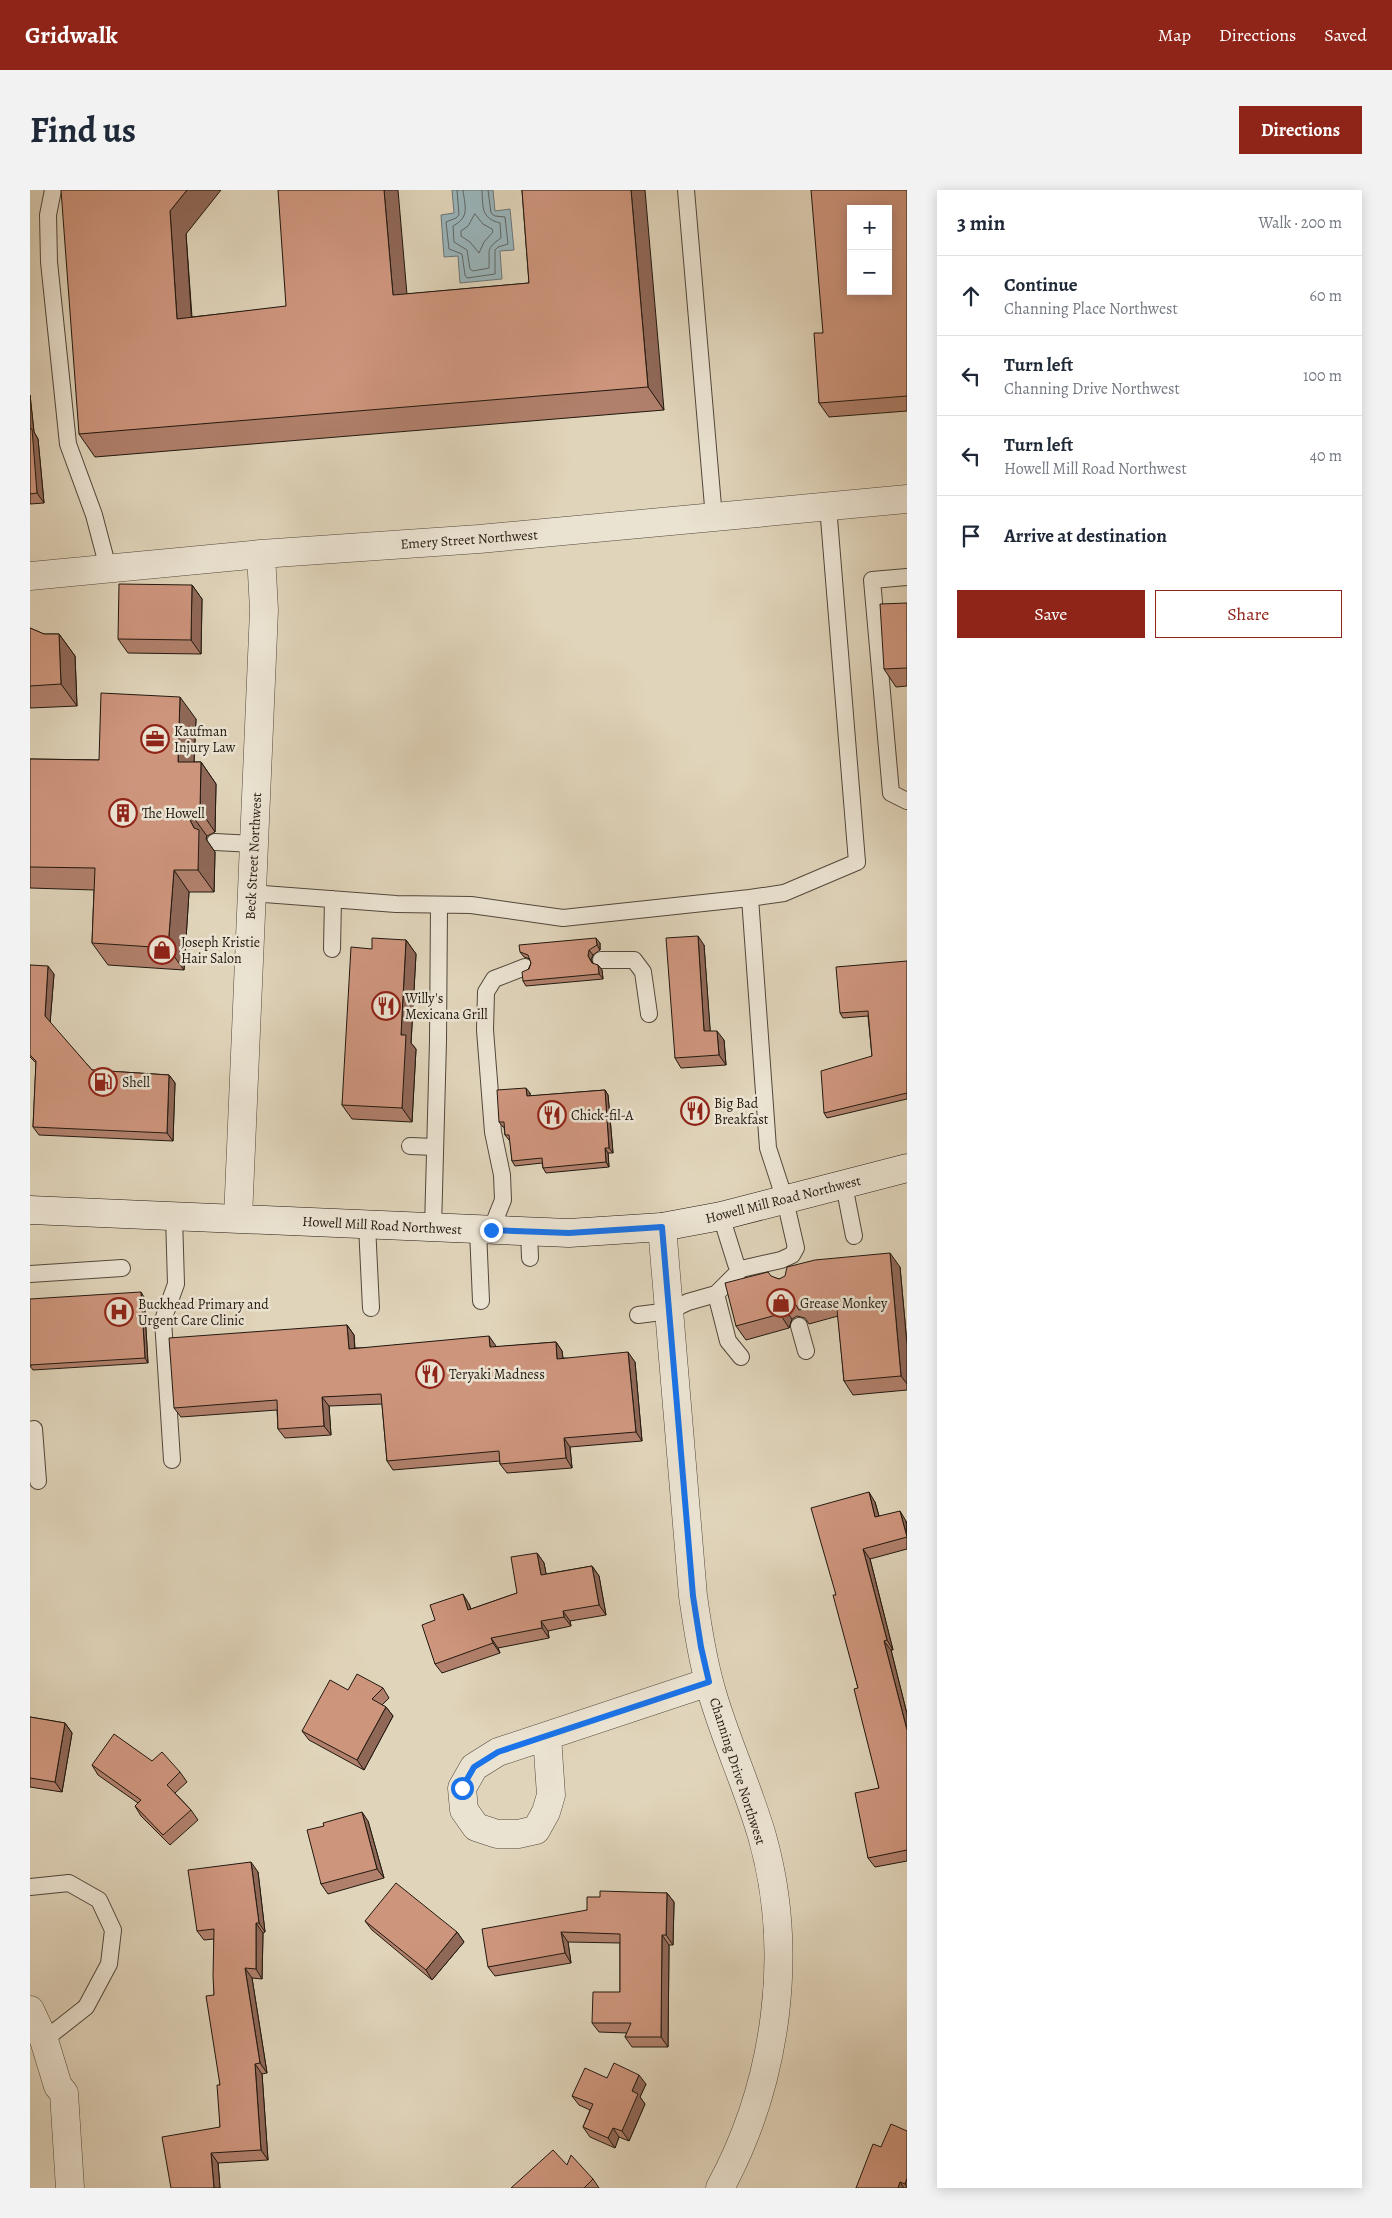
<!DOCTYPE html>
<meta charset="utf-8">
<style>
body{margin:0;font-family:Alegreya,serif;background:#f2f2f3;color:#1f2937}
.controls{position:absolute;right:15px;top:15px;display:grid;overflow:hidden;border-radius:0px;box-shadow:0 2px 12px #0003}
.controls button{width:45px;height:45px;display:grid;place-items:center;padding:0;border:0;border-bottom:1px solid #e0e1e3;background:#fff;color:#1f2937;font:25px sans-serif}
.stop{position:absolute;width:15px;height:15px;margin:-11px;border:4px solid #1a73e8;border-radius:50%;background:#fff}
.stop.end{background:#1a73e8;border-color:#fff;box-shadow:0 1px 5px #0008}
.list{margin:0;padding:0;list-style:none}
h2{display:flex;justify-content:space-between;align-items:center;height:65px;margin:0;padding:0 20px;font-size:21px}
h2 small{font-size:16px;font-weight:400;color:#747a83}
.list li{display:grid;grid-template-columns:32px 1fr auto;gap:15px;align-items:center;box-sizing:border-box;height:80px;padding:0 20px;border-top:1px solid #e0e1e3}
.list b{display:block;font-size:19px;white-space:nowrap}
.list p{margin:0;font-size:16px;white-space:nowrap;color:#747a83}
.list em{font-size:16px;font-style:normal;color:#747a83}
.actions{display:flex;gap:10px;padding:15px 20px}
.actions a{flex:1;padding:11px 0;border:1px solid #8f2418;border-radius:0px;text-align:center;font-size:18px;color:#8f2418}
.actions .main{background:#8f2418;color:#fff}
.icon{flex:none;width:28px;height:28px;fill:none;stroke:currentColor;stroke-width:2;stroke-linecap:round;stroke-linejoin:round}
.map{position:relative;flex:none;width:877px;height:1998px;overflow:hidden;border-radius:0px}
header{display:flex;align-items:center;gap:30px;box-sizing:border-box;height:70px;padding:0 25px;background:#8f2418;color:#fff}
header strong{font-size:24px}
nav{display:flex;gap:28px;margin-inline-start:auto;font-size:18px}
.intro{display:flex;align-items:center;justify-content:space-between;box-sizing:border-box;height:120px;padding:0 30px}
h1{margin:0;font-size:35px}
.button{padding:12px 22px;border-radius:0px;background:#8f2418;color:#fff;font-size:18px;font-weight:700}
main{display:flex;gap:30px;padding:0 30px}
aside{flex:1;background:#fff;border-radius:0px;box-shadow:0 2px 12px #0003}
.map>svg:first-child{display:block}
</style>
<header>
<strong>Gridwalk</strong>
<nav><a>Map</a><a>Directions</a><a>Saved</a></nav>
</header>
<div class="intro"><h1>Find us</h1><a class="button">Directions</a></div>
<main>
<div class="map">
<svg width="877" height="1998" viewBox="0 0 877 1998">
<rect width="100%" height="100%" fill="#e0d4ba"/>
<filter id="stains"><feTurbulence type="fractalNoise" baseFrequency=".004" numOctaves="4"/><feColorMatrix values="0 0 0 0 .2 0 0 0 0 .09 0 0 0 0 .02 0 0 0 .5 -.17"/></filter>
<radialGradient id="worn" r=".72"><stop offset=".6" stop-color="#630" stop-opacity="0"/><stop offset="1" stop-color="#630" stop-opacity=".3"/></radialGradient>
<path fill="#9ab5bb" stroke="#6a7676" d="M422 0H463L465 21 480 19 484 60 470 61 472 89 430 93 428 66 414 67 411 25 424 23Z"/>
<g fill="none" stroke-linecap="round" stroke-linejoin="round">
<path stroke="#5e6665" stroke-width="1" d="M427 0 429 25 426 28 416 32 419 59 432 64 435 85 437 88 465 84V60L468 57 478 54 475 27 465 26 461 23 458 0
M433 0C435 17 440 27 423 36L424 52 437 60 440 79 443 81 459 78C460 60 455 59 471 48L470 33C451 28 453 18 452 0
M445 24 453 34 462 39 463 42 454 52 449 63 440 52 431 46V41L438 36Z"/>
<defs>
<path id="lane" d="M23 0 18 25 19 72 38 254 64 325 78 378
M656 0 684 328
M877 387 842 390 861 603 877 611
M185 652 224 654
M221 703 366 714 441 715 533 728 720 708
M302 759 303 709
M571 770H604L613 782 619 824
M380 956 405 957
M814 995 824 1046
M691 1026 706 1074 711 1079 751 1070 762 1065 766 1058 755 1010 738 958 720 708 754 703 827 672 798 316
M337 1035 341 1118
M403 1038 408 851 409 715
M448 1040 451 1111
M461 1040 473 1010 472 985 463 942 455 840 456 802 464 789 495 777
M499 1041 500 1068
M0 1084 92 1078
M686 1104 698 1151 711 1167
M608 1125 639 1121 658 1112 686 1104 711 1079
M769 1136 776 1161
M0 1240 4 1239 8 1291
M142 1270 133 1130 146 1094 144 1026
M0 1697 39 1693 69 1710 83 1740 79 1774 56 1817 14 1850"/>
<path id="street" d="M0 386 231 364 449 349 877 309
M208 1028 234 420 231 364
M632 1037 663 1406C668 1440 673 1473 683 1506 697 1553 718 1598 732 1646 765 1762 747 1893 690 1998
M517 1546 521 1605 516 1622 506 1640 488 1644H467L446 1637 434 1620 432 1598 444 1577 468 1562 679 1492
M0 1820 14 1850 28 1896 34 1903 40 1998"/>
<path id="secondary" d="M0 1020 539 1043 632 1037 691 1026 877 978"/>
</defs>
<use href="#lane" stroke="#51473a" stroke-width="18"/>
<use href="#street" stroke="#51473a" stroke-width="29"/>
<use href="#secondary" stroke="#21180f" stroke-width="29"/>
<use href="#lane" stroke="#ebe3d2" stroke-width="16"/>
<use href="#street" stroke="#ebe3d2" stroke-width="28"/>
<use href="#secondary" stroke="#ebe3d2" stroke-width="28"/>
</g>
<path fill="#b1806c" stroke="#21180f" d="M492 0 634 220 65 267 49 244 156 44 162 127 377 104 499 93Z
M877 0V221L799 227 789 213 793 143Z
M0 205 4 242 8 249 14 313 0 314Z
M162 395 172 409 171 464 98 463 88 449Z
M877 413V496L866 497 854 479Z
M0 438 14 444H29L45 466 47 516 0 518Z
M166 529 164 572H171L186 594 185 642 177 646 176 649 185 662 184 702H159L154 780 78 775 62 753 64 700 0 698V569L69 570Z
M376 750 386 764 381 853 386 859 382 932 322 929 312 915 342 759Z
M570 753V760L563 765 561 770 563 774 568 775 572 780 573 789 496 796 493 791 501 773 500 769 494 767 490 762Z
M674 755 680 841 694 850 696 875 651 878 645 868Z
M877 771V909L797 928 794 923 842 866 838 826 813 828 810 823Z
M0 775 24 784 20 833 62 880 139 885 145 893 143 951 9 945 3 937 6 873 0 867Z
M575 900 578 905 583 963H578L579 977 516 983 513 978 512 973 485 976 482 971 480 950H479L475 945 474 937H473L469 932 500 903V906Z
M870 1077 877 1154V1200L823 1205 814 1191 808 1126 779 1134 775 1128 767 1126 762 1129 759 1138 716 1150 706 1136 741 1087 749 1089Z
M114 1107 118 1173 3 1180 0 1176Z
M317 1135 324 1145 325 1158 466 1156V1157L526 1152 532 1161 533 1168 605 1172 612 1251 540 1257 542 1278 477 1283 470 1274V1271L363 1280 357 1271 352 1214 299 1216 301 1245 255 1248 248 1239 247 1220 151 1227 144 1218Z
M845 1312 849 1326 876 1331 877 1333V1359L840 1369 863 1460H861L877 1524V1671L845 1677 838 1668 849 1598 828 1498 806 1405Z
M507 1363 514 1373 516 1384 562 1376 569 1386 576 1425 540 1431 541 1436 518 1441 519 1448 468 1458 470 1463 412 1483 405 1474V1430L439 1414 441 1419 487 1403Z
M353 1498 359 1508 352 1515 356 1517 363 1526 334 1580 279 1550 272 1541 318 1500Z
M0 1527 35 1533 42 1543 32 1602 0 1597Z
M122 1571 150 1582 157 1592 145 1603 161 1620 168 1630 140 1655 111 1626 105 1616 108 1613 68 1585 62 1575Z
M338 1631 354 1688 298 1704 291 1694 294 1636Z
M228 1682 235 1742 233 1743 232 1789 222 1788 237 1883 232 1884 238 1970 188 1973 190 1998H141L190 1937V1895L184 1805V1749L174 1750 167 1741Z
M637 1703 644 1712 643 1755H639L638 1857H602L595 1847 597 1843 569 1842 562 1833 590 1802V1753L538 1752 541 1773 465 1786 458 1777 557 1720 570 1707Z
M335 1731 427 1742 434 1752 402 1790 342 1740Z
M577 1888 616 1894 610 1907 615 1914 599 1951 589 1947 585 1958 560 1947 553 1937 560 1920 549 1915 542 1906Z
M877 1941V1998H826L851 1957Z
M537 1975 563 1989 569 1998H481Z"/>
<path fill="#906858" stroke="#21180f" d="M157 0H191L156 44 163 152 147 129 140 21Z
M354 0H368L379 128 363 105Z
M601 0H615L634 220 618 197Z
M0 205 4 242 8 249 14 313 7 303 0 242Z
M162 395 172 409 171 464 161 450Z
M29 444 45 466 47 516 31 494Z
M150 507 166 529 163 594 148 572Z
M171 572 186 594 185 642 170 620Z
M161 624 177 646 176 649 185 662 184 702 168 680 164 638 160 630Z
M144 680 159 702 154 780 138 758Z
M668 746 674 755 681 851 674 841Z
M566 748 570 753V760L567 755Z
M376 750 386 764 381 853 386 859 382 932 372 918 371 845Z
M559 760 563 765 561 770 566 778 558 766Z
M568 775 572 780 573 789 569 784Z
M18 776 24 784 20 834 15 826Z
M687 841 694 850 696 875 689 865Z
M139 885 145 893 143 951 137 943Z
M496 898 500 903V911L497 906Z
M575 900 578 905 583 963 579 958Z
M575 958 578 963 579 977 576 972Z
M860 1063 870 1077 877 1154V1194L871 1186Z
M111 1102 114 1107 118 1173 115 1168Z
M752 1115 762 1129 759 1138 750 1124Z
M317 1135 324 1145 325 1168 319 1159Z
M459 1146 466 1156 467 1167 460 1157Z
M526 1152 532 1161 534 1178 527 1169Z
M598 1162 605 1172 612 1251 606 1242Z
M292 1207 299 1216 301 1245 294 1236Z
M534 1248 540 1257 542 1278 536 1268Z
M839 1302 845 1312 852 1337 845 1327Z
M870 1321 876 1331 877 1347Z
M833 1359 840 1369 863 1460 857 1450Z
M507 1363 514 1373 518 1394 511 1385Z
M562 1376 569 1386 576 1425 569 1415Z
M433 1404 439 1414 445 1430 438 1420Z
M533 1421 540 1431 541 1436 534 1427Z
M511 1431 518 1441 519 1448 512 1438Z
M461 1448 468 1458 470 1463 463 1453Z
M854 1451 861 1460 877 1524V1540Z
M356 1517 363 1526 334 1580 327 1570Z
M35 1533 42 1543 32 1602 25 1592Z
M332 1622 338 1631 354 1688 347 1679Z
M221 1672 228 1682 235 1742 229 1733Z
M637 1703 644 1712 643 1755 636 1745Z
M226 1733 233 1743 232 1789 226 1779Z
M427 1742 434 1752 402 1790 396 1780Z
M531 1742 538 1752 541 1773 535 1763Z
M632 1745 639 1755 638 1857 631 1847Z
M215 1778 222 1788 237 1883 230 1873Z
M225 1874 232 1884 238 1970 231 1960Z
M609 1885 616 1894 610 1907 615 1914 599 1951 592 1941 602 1901Z
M583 1938 589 1947 585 1958 578 1948Z
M181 1963 188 1973 190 1998H184Z
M877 1988V1998L875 1994Z
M870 1992 874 1998H868Z"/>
<path fill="#ce957d" stroke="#21180f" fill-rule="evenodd" d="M31 0H157L140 21 147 129 256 116 248 0H354L363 105 499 93 492 0H601L618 197 49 244Z
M781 0H877V206L789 213 784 143H793ZM821 19H858V101H821Z
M0 239H2L7 303 0 304Z
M89 394 162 395 161 450 88 449Z
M877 413V478L854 479 850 414Z
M0 438 14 444H29L31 494 0 496Z
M71 503 150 507 148 572H171L170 620 161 624 160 630 164 638 169 640 168 680H144L138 758 62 753 65 678 0 677V569L69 570Z
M668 746 674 841H687L689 865 645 868 636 748Z
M342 748 376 750 371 845H376L372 918 312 915 321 757 342 759Z
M566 748 567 755 559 760 558 766 562 773 568 775 569 784 493 791 492 782 499 779 501 773 498 765 490 762 489 755Z
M877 771V903L794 923 791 881 842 866 838 821 810 823 806 777Z
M0 775 18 776 15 826 62 880 139 885 137 943 3 937 6 871 0 865Z
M496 898 497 906 575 900 579 958H575L576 972 513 978 512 968 482 971 479 945H475L474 932H469L467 900Z
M860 1063 871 1186 814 1191 806 1110 769 1120 766 1115 757 1112 752 1115 750 1124 706 1136 695 1093 738 1082 741 1086 749 1089 755 1086 757 1077 785 1070Z
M111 1102 115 1168 0 1175V1109Z
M317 1135 319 1159 459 1146 460 1157 526 1152 527 1169 598 1162 606 1242 534 1248 536 1268 470 1274 469 1261 357 1271 351 1204 292 1207 294 1236 248 1239 247 1210 144 1218 139 1148Z
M839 1302 845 1327 870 1321 877 1347 833 1359 857 1450 854 1451 877 1540V1660L838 1668 825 1603 849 1598 824 1499 828 1498 803 1405H806L781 1318Z
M507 1363 511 1385 562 1376 569 1415 533 1421 534 1427 511 1431 512 1438 461 1448 463 1453 405 1474 392 1435 405 1430 400 1415 433 1404 438 1420 487 1403 481 1367Z
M327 1484 353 1498 342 1509 356 1517 327 1570 272 1541 300 1490 318 1500Z
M0 1527 35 1533 25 1592 0 1588Z
M84 1544 122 1571 132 1562 150 1582 137 1595 161 1620 133 1645 105 1616 111 1610 62 1575Z
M332 1622 347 1679 291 1694 277 1640 294 1636 293 1633Z
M221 1672 229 1733H226V1779L215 1778 230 1873 225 1874 231 1960 181 1963 184 1998H141L132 1947 190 1937 187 1895H190L176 1806 184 1805 183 1786 184 1739 167 1741 158 1680Z
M366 1693 427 1742 396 1780 335 1731Z
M570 1701 637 1703 636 1745H632L631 1847H595L601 1833H562L563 1802H590V1744L531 1742 535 1763 458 1777 452 1739 557 1720V1707H570Z
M584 1873 609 1885 602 1901 608 1904 592 1941 583 1938 578 1948 553 1937 563 1914 542 1906 555 1878 577 1888Z
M861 1934 877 1941V1988L875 1994 870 1992 868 1998H826L843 1954 851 1957Z
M523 1960 537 1975 541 1965 563 1989 554 1998H481Z"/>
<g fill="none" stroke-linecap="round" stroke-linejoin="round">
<path stroke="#1a73e8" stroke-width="6" d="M432 1598 444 1577 468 1562 679 1492 671 1457 663 1406 632 1037 539 1043 461 1040"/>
</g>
<defs>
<symbol id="office-ring" viewBox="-11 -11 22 22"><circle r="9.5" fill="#ebe3d2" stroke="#8f2418" stroke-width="1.5"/><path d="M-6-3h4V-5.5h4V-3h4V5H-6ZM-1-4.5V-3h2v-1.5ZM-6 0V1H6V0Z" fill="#8f2418"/></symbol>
<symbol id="building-ring" viewBox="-11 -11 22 22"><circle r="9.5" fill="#ebe3d2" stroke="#8f2418" stroke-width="1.5"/><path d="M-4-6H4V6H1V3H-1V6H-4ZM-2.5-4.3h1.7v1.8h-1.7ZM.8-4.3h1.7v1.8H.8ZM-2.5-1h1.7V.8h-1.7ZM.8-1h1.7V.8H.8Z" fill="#8f2418"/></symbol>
<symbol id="shop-ring" viewBox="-11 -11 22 22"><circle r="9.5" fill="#ebe3d2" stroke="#8f2418" stroke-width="1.5"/><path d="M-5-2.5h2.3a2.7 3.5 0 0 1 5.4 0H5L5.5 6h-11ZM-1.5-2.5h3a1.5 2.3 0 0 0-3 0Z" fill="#8f2418"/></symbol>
<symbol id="restaurant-ring" viewBox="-11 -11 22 22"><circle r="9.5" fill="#ebe3d2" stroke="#8f2418" stroke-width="1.5"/><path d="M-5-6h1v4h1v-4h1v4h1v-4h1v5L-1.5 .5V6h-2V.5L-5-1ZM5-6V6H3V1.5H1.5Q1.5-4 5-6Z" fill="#8f2418"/></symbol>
<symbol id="fuel-ring" viewBox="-11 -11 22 22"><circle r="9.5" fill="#ebe3d2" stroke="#8f2418" stroke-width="1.5"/><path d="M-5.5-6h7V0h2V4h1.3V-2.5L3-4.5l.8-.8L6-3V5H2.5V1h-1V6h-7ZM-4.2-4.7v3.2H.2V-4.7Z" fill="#8f2418"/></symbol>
<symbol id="hospital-ring" viewBox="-11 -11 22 22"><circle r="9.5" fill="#ebe3d2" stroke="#8f2418" stroke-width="1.5"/><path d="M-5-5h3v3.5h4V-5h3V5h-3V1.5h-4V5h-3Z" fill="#8f2418"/></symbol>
</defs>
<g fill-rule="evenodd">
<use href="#office-ring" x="109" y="533" width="32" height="32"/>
<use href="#building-ring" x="77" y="607" width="32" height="32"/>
<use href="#shop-ring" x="116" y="744" width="32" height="32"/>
<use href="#restaurant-ring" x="340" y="800" width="32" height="32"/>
<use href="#fuel-ring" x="57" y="876" width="32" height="32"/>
<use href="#restaurant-ring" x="649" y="905" width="32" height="32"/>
<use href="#restaurant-ring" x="506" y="909" width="32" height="32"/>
<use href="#shop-ring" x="735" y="1097" width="32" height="32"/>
<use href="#hospital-ring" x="73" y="1106" width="32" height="32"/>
<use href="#restaurant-ring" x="384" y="1168" width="32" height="32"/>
</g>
<g text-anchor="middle" stroke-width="5" stroke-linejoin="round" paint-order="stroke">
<g font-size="14" fill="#21180f" stroke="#ebe3d2">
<text transform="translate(439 349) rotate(-4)" y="5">Emery Street Northwest</text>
<text transform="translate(223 666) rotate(-87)" y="5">Beck Street Northwest</text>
<text transform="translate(753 1009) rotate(-14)" y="5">Howell Mill Road Northwest</text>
<text transform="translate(352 1035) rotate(3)" y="5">Howell Mill Road Northwest</text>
<text transform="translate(708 1581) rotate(72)" y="5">Channing Drive Northwest</text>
</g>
<g font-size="14" fill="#21180f" stroke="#ebe3d2" text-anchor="start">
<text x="144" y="546">Kaufman<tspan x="144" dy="16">Injury Law</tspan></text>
<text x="112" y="628">The Howell</text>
<text x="151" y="757">Joseph Kristie<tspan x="151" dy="16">Hair Salon</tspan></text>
<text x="375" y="813">Willy's<tspan x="375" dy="16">Mexicana Grill</tspan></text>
<text x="92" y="897">Shell</text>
<text x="684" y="918">Big Bad<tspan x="684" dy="16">Breakfast</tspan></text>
<text x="541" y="930">Chick-fil-A</text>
<text x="770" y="1118">Grease Monkey</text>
<text x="108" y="1119">Buckhead Primary and<tspan x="108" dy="16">Urgent Care Clinic</tspan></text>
<text x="419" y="1189">Teryaki Madness</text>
</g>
</g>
<rect width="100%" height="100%" filter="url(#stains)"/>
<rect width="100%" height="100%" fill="url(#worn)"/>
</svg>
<div class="controls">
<button>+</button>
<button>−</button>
</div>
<div class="stop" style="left:432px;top:1598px"></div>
<div class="stop end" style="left:461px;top:1040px"></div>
</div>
<aside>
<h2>3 min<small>Walk · 200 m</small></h2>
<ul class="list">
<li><svg class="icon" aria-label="ahead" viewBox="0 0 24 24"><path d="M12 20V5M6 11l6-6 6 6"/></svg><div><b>Continue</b><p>Channing Place Northwest</p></div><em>60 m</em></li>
<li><svg class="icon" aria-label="left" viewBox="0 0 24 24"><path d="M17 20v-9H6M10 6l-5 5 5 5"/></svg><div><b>Turn left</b><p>Channing Drive Northwest</p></div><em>100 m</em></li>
<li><svg class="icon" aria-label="left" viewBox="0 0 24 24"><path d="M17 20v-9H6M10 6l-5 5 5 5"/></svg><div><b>Turn left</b><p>Howell Mill Road Northwest</p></div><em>40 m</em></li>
<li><svg class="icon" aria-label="arrive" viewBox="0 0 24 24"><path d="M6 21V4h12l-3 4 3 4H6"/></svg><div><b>Arrive at destination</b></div></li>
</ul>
<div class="actions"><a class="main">Save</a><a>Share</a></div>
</aside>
</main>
